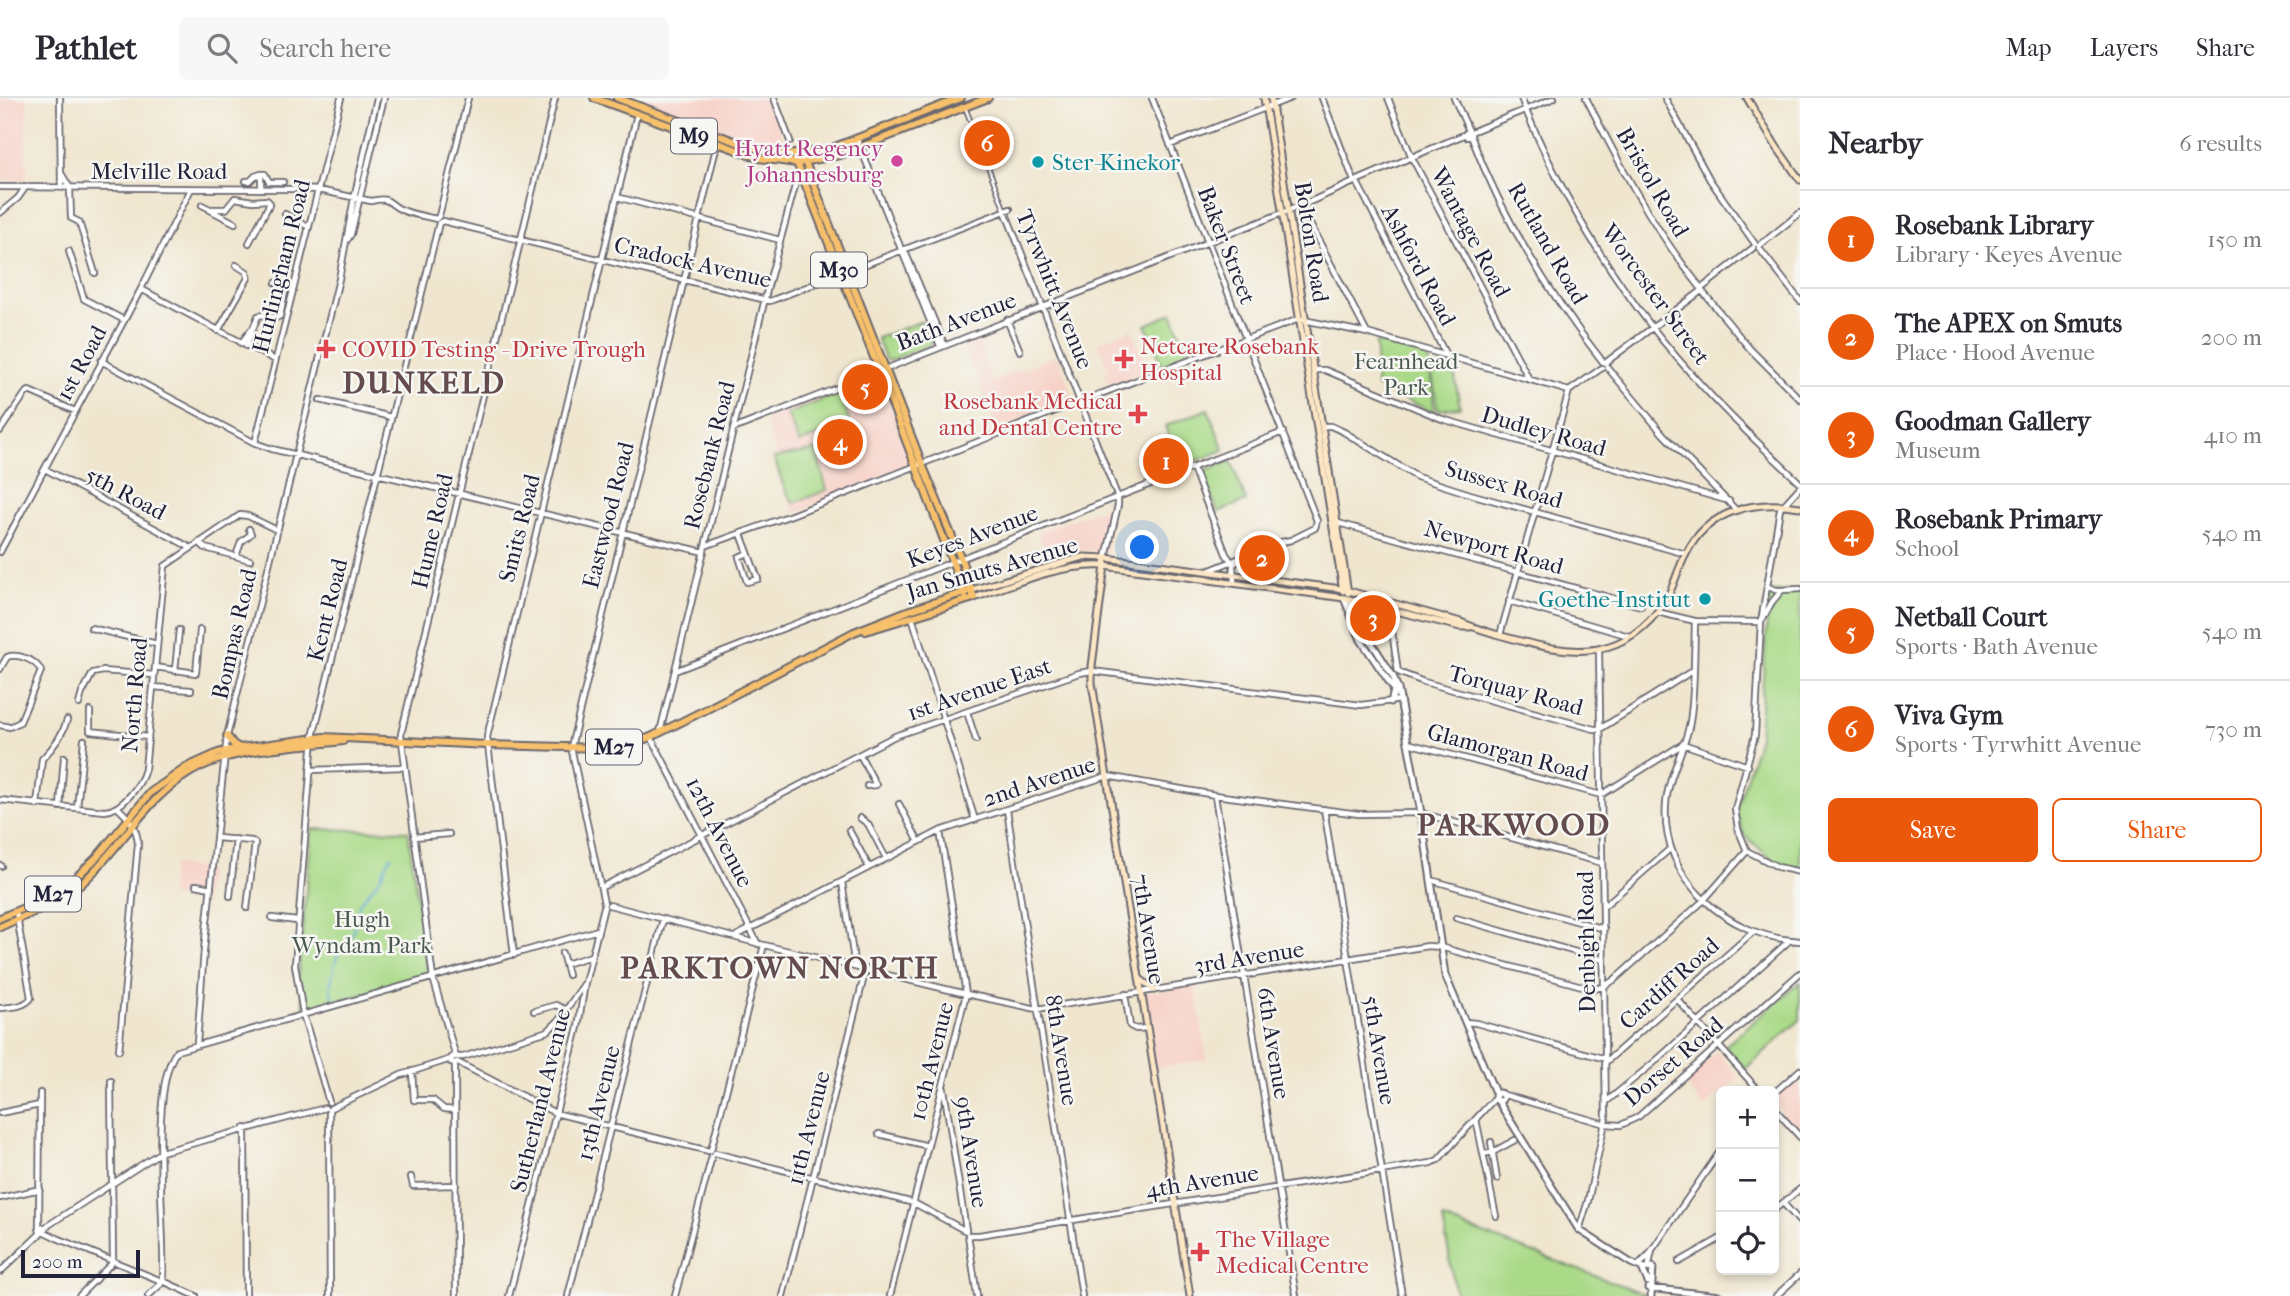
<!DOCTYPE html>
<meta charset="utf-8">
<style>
body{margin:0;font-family:"IM FELL French Canon",serif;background:#f7f7f7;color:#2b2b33}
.controls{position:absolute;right:21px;bottom:21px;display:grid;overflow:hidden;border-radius:10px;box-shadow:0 4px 10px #0003}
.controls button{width:63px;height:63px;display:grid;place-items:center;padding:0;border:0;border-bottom:2px solid #e1e1e2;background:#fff;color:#2b2b33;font:35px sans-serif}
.scale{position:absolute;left:21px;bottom:18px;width:119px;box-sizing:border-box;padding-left:7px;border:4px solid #22223b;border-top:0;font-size:19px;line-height:24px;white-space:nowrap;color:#22223b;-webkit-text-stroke:5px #f6f6f2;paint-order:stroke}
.you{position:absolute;left:1143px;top:450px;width:24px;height:24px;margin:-18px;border:5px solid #fff;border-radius:50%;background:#1a73e8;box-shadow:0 0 0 10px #1a73e833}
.badge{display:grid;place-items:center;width:46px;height:46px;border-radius:50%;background:#ea580c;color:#fff;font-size:23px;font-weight:700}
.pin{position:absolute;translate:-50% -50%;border:4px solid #fff;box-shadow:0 2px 7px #0006}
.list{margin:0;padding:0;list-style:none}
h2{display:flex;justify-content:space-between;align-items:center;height:91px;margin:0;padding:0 28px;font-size:30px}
h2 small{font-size:23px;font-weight:400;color:#7c7c81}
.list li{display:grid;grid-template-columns:46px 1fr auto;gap:21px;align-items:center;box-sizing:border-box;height:98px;padding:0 28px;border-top:2px solid #e1e1e2}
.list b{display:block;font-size:26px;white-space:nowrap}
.list p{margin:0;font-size:23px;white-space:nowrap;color:#7c7c81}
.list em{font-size:23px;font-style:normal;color:#7c7c81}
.actions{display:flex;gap:14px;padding:21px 28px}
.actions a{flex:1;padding:16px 0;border:2px solid #ea580c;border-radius:10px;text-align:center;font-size:24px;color:#ea580c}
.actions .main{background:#ea580c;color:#fff}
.icon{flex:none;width:38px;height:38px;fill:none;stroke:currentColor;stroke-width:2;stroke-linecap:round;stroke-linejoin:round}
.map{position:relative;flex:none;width:1800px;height:1198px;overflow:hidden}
header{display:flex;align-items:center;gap:42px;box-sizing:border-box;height:98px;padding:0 35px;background:#fff;border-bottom:2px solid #e1e1e2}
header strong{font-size:33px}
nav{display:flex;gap:38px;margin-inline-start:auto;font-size:24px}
.search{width:490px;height:63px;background:#f7f7f7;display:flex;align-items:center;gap:18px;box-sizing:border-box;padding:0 24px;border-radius:10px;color:#7c7c81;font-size:26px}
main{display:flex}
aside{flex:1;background:#fff}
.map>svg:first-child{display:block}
</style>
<header>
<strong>Pathlet</strong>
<div class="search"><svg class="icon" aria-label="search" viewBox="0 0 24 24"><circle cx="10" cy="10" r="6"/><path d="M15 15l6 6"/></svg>Search here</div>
<nav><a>Map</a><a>Layers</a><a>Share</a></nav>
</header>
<main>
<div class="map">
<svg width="1800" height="1198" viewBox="0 0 1800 1198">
<rect width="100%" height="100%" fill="#f6f6f2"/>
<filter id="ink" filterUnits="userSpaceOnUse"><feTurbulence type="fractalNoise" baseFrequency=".0143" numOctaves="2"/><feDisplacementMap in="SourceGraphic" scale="14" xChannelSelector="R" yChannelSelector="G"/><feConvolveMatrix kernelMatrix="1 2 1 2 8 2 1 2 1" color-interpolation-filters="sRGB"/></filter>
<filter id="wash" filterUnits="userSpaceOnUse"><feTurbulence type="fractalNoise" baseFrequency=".00686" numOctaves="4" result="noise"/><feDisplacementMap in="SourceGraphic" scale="28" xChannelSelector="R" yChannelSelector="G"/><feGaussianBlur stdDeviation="1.57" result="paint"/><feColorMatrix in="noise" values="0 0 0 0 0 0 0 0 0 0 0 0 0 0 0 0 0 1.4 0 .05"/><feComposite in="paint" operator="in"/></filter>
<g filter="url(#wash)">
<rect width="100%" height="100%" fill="#f0e6cf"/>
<path fill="#f7d1c7" d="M0 0H27L26 82 0 83Z
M635 0H769L786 50 745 41Z
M1132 231 1148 272 1109 287 1104 275 1109 273 1098 244Z
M976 239 993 283 1057 257 1074 300 997 331 962 245Z
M879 272 916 368 794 416 765 320Z
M1112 407 1106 454 1078 453 1048 460 1038 434Z
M173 766 208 773 204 806 170 798Z
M1195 887 1207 962 1156 970 1143 895Z
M1717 953 1739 980 1703 1009 1685 985Z
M1800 977V1035L1774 1006V999Z"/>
<path fill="#aada88" stroke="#667e62" stroke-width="2" d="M1172 215 1188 256 1162 267 1146 227Z
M922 223 932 246 889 263 885 261 877 240Z
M1376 244 1428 258 1435 315 1376 288Z
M1453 267 1460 309 1438 312 1431 271Z
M840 295 850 325 799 345 787 316Z
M1208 311 1224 352 1181 369 1165 328Z
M816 352 827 392 794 405 785 392 774 360Z
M1231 363 1246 403 1218 414 1202 374Z
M1800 493V771L1777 766 1744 737 1736 713 1759 639 1769 494Z
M312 731 408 733 428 878 305 912 298 878Z
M1800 884V922L1745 971 1725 948Z
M1443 1121 1644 1196V1198H1456Z"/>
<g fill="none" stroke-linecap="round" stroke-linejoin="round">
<path stroke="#5ca7d4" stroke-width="2" d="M334 905 330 889 337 858 353 835 359 806 380 780 391 758"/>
</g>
</g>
<g filter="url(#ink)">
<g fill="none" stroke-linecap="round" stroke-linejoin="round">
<defs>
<path id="pedestrian" d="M965 9 1005 113"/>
<path id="minor" d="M60 0 61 90
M774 0 790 43
M1152 0 1317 423 1315 430 1291 442 1277 445 1208 473
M1322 0 1354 83
M1388 0 1412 60 1529 281
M1454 0 1469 33
M1521 0C1563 106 1627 208 1705 291 1735 324 1768 354 1800 385
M1586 0C1620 67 1653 131 1701 190
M1665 0 1710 82 1755 146
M1471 34 1554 0
M1471 38V34L1466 35 1467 39 1471 38C1502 119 1550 197 1603 264
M857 41 940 248
M1170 47 1291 0
M61 75 70 90 71 120 79 124 95 175
M1358 82 1466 36
M246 83H250L255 78 261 76
M1358 86 1446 257
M0 89 298 91 318 92 371 103C392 98 387 106 402 112 413 117 425 118 436 121L439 118 468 0
M261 90V76H265L269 84H283
M617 99 780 142
M202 107 210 111H226L235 100 253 103 267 102 270 105 249 145
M1300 107 1367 235
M210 112 235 125
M1005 113 1118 400V407L1106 460
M0 115 18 100 25 90
M285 116 309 129
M348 141 351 136 384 0
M1759 148 1800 115
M1759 150 1800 203
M904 151 944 246
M69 153 84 201 124 222
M1702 190 1753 150
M141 191 275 262
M1703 194 1750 251 1800 301
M1007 222 1020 253
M218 233 248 180 247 174 236 167
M241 245 251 232
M246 248 258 218 262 217 276 220 280 218 286 189 276 185
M101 263 255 345 272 351 704 454
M1605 265 1700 194
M1607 269 1663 336 1736 412
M1315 272H1325L1442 321 1729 403
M320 302 391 319
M1324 328H1331L1344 334 1417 379 1470 396 1686 456
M733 331 1305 106 1354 84
M0 333 25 296 29 293 75 313
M255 345 341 0
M1193 370 1226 456 1233 466 1234 484
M45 371 191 450
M1338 425 1641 508
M741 436 758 481 747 484 739 459 748 455
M199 444 205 450 250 462
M705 448 794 416 1066 309 1299 221 1367 235 1569 293
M0 454 141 191 191 91
M236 458 241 444 251 436 249 431
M1233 466 1282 445
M1767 488 1775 492H1782
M1509 503 1629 538
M1389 512 1398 574 1424 584 1594 631H1600L1692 573
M1657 514 1695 523 1761 524 1780 411 1800 389
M912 519 975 722
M1695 523C1694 556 1695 591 1690 624 1685 652 1668 677 1666 706 1660 782 1728 839 1800 843
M91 530 157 546
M1500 537 1569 293 1602 270
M155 569 196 575 200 532
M0 571 7 559C18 555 36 562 41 573L20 624 10 629 0 627
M175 573 179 532
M675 573 1283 334
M153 589 191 592
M79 606 82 595 93 575 103 573 154 577
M90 613V633L148 639
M967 614 976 642
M660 634 768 188 795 88
M651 639 758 846
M1408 645 1601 697 1683 646 1748 668
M860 657 876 687 867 688
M310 672 405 669
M1215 698 1296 1198
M0 702 105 713C122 712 141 687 145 671L165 468 240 417 248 418 277 432
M899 706 919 744
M37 707 42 661C53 650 63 637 67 622
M60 709 64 659
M77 710 84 642
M118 710C130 721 137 729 138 746L119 952
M1324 711 1402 1198
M1007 712 1082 1198
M860 720 868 726 886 760
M849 732 869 769
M414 739 449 736
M217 740 252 743 255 745 247 810
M1747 753 1738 731 1735 711 1755 637 1761 524 1772 504 1782 492 1800 491
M1747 753 1778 769 1800 774
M0 767 1 768
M1431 782 1604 831
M842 784 855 869
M196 787 211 790
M602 789 895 638 1079 575 1092 573 1361 607 1401 602
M230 798 236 741
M604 805 571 649 717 46
M609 807 764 847 966 896 1037 911 1428 848 1440 849 1593 891 1603 889 1614 882 1703 803 1747 753
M1603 809 1671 750
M272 820 297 823
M1456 820 1604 862
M736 838 940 733 1107 678 1215 697 1359 716 1421 715 1602 765
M562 855 568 877
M514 857 487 639 637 16
M565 866 591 858
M1125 896 1130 928 1136 931 1147 930
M1677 901 1759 993
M0 910C11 909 25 909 31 900L16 813
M534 913 556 907 566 912
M1465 924 1476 925 1606 961
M197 945 204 852 227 638 339 181 354 100 377 0
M456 959 433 880 401 636 555 0
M1607 963 1754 833
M457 964 555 1015 709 1053
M455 965 451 964 452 959H463L548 933 559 922 584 886
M455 966 456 1198
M412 973 414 1002H433L444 1011 455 1012
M944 991 966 1132
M1774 995 1800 972
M1501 996 1605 1026 1621 1027 1638 1019 1800 875
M329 1004 303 916 295 867 313 639 439 125 443 123 770 203 1010 111
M1606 1004 1657 962 1789 843
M331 1010 401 977 451 961
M1774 1010 1800 1039
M329 1012 330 1198
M0 1015 40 1007
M1476 1021 1496 1118
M245 1030 246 1198
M879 1036 928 1048
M1491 1044 1497 1081
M711 1052 764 847
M715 1055 914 1105 966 1133
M1483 1056 1493 1054 1515 1042
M411 1079 413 1088 456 1087
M0 1100 40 1091
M1784 1106 1800 1124
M1774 1112 1800 1091
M39 1130 40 995
M44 1130 161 1054 325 1010
M1579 1132 1588 1103 1606 1020 1599 552
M45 1134H40L39 1130 43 1129 45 1134 57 1140 159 1182
M968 1137 977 1198
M969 1137H979L1431 1065 1438 1062 1495 1000
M1679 1164 1721 1140
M1649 1167 1652 1152 1721 1052
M0 1174 41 1135
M163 1182C166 1132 148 988 177 953L598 832
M163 1183 196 1198
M79 1198 113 1164 111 983
M148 1198 161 1186
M509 1198 578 929 585 885 604 809
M568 1198 663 821
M675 1198 712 1058
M783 1198 866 871
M890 1198 966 896 940 733
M1776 1198 1800 1176"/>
<path id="tertiary" d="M1344 500 1361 542 1398 597
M1350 501 1361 528 1393 578 1398 591 1421 715 1445 877 1496 997
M1391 604 1394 592
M1495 999a4 4 0 1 1 8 0a4 4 0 1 1-8 0Z
M1498 1003 1579 1132 1631 1165 1640 1169 1652 1171
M1640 1166 1651 1155
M1642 1170 1648 1184
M1648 1190 1720 1198
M1651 1198 1653 1169"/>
<path id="secondary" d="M1264 0 1343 493
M1271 0 1348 495
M1747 0 1776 48 1800 82
M1106 460 1092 568V585L1190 1198
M972 492 1072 462 1084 459 1106 460 1342 491 1461 524C1479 532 1498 537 1517 542 1576 559 1625 561 1664 505 1674 490 1677 472 1686 456 1708 411 1755 402 1800 409
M974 500C1017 485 1059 466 1104 468L1344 500 1460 529H1470
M1355 515 1358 508 1365 505
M1139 880 1154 892"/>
<path id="primary" d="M594 0 759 60 797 65 840 57 988 0
M617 0 745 47 764 53 787 57 827 52 961 0
M796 56 797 65 879 272 965 497
M802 56 922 366 961 461 974 500 866 533
M227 638 234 647 240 650
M0 820 35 805 68 787 97 759 151 694 187 669 218 655 240 650 324 639 487 647 601 650 627 647 651 639 707 611 854 534 910 512 972 492
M0 829C27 816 57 807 80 787 123 749 147 694 202 668 241 650 299 648 343 643"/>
</defs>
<use href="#pedestrian" stroke="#6a676f" stroke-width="6"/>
<use href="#minor" stroke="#6a676f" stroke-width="8"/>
<use href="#tertiary" stroke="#6a676f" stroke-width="9"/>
<use href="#secondary" stroke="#6a676f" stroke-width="9"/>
<use href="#primary" stroke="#6a676f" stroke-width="10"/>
<use href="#pedestrian" stroke="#fff" stroke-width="2.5"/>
<use href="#minor" stroke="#fff" stroke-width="4.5"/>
<use href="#tertiary" stroke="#fff" stroke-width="5"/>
<use href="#secondary" stroke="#fce6c4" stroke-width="5"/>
<use href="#primary" stroke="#f7c06c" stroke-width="6"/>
</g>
</g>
<circle fill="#d1479c" stroke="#f6f6f2" stroke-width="2.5" cx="897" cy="63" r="7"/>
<g fill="#0f9aa8" stroke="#f6f6f2" stroke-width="2.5">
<circle cx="1038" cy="64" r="7"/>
<circle cx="1705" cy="501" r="7"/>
</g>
<g fill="#e0444e" stroke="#f6f6f2" stroke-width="2.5">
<path d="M322.5 240.5h7v7h7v7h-7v7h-7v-7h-7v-7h7z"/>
<path d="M1120.5 250.5h7v7h7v7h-7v7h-7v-7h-7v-7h7z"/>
<path d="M1134.5 305.5h7v7h7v7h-7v7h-7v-7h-7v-7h7z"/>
<path d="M1196.5 1143.5h7v7h7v7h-7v7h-7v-7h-7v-7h7z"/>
</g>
<g text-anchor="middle" stroke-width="5" stroke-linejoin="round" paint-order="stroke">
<g fill="#f6f6f2" stroke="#626272" stroke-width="2">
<rect x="671" y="20.5" width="46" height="35" rx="5"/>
<rect x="811" y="154.5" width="56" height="35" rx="5"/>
<rect x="586" y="631.5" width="56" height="35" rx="5"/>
<rect x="25" y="778.5" width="56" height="35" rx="5"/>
</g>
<g font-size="21" font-weight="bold" fill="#22223b">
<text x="694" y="45">M9</text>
<text x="839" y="179">M30</text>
<text x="614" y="656">M27</text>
<text x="53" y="803">M27</text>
</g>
<g font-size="23" fill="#b23c85" stroke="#f6f6f2" text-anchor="end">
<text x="883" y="58">Hyatt Regency<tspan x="883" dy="26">Johannesburg</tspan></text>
</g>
<g font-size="23" fill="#0d838f" stroke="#f6f6f2" text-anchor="start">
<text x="1052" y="72">Ster-Kinekor</text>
<text x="1691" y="509" text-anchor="end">Goethe-Institut</text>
</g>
<g font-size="23" fill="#22223b" stroke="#f6f6f2">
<text x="159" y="81">Melville Road</text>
<text transform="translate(1653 84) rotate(60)" y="8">Bristol Road</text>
<text transform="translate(1471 134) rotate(62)" y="8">Wantage Road</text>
<text transform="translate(1312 144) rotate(81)" y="8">Bolton Road</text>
<text transform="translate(1548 145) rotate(60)" y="8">Rutland Road</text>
<text transform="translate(1227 147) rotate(69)" y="8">Baker Street</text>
<text transform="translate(693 164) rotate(13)" y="8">Cradock Avenue</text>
<text transform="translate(1419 167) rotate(62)" y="8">Ashford Road</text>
<text transform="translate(281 168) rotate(-76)" y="8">Hurlingham Road</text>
<text transform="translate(1055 191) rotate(68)" y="8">Tyrwhitt Avenue</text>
<text transform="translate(1656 196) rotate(54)" y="8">Worcester Street</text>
<text transform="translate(956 223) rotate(-21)" y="8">Bath Avenue</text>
<text transform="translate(81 265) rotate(-62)" y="8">1st Road</text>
<text transform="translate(1544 333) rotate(16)" y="8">Dudley Road</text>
<text transform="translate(709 357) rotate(-76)" y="8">Rosebank Road</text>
<text transform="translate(1504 386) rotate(16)" y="8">Sussex Road</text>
<text transform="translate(126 395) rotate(28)" y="8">5th Road</text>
<text transform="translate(608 417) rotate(-76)" y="8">Eastwood Road</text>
<text transform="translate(519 430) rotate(-76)" y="8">Smits Road</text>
<text transform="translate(432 433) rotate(-77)" y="8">Hume Road</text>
<text transform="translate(972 438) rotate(-21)" y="8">Keyes Avenue</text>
<text transform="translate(1494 449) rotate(16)" y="8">Newport Road</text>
<text transform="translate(992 470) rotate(-16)" y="8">Jan Smuts Avenue</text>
<text transform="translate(327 512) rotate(-76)" y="8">Kent Road</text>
<text transform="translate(234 536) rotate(-77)" y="8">Bompas Road</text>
<text transform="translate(979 591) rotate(-19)" y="8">1st Avenue East</text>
<text transform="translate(1516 592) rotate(15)" y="8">Torquay Road</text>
<text transform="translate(134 597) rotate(-85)" y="8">North Road</text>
<text transform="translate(1508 654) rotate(15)" y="8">Glamorgan Road</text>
<text transform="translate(1039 683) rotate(-18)" y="8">2nd Avenue</text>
<text transform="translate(720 734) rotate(63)" y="8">12th Avenue</text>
<text transform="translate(1149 831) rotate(81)" y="8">7th Avenue</text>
<text transform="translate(1586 844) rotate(-91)" y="8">Denbigh Road</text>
<text transform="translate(1249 859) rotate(-9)" y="8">3rd Avenue</text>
<text transform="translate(1669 885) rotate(-42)" y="8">Cardiff Road</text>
<text transform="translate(1274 945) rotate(81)" y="8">6th Avenue</text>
<text transform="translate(1062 952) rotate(81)" y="8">8th Avenue</text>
<text transform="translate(1380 952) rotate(81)" y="8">5th Avenue</text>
<text transform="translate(931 963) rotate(-76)" y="8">10th Avenue</text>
<text transform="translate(1673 963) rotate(-41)" y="8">Dorset Road</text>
<text transform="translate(540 1002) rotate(-76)" y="8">Sutherland Avenue</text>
<text transform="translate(598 1005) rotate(-76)" y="8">13th Avenue</text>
<text transform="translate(808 1030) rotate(-76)" y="8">11th Avenue</text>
<text transform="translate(972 1054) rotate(81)" y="8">9th Avenue</text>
<text transform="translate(1202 1083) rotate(-9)" y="8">4th Avenue</text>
</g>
<g font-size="23" fill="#be3a42" stroke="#f6f6f2" text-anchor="start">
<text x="1140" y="256">Netcare Rosebank<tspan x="1140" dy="26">Hospital</tspan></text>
<text x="342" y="259">COVID Testing - Drive Trough</text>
<text x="1122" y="311" text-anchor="end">Rosebank Medical<tspan x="1122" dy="26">and Dental Centre</tspan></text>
<text x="1216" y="1149">The Village<tspan x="1216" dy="26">Medical Centre</tspan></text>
</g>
<g font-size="23" fill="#4b5952" stroke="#f6f6f2">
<text x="1406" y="271">Fearnhead<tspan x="1406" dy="26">Park</tspan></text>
<text x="362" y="829">Hugh<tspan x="362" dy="26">Wyndam Park</tspan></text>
</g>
<g font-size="30" font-weight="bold" letter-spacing="2" fill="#644c4e" stroke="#f6f6f2">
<text x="424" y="295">DUNKELD</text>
<text x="1514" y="737">PARKWOOD</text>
<text x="780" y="880">PARKTOWN NORTH</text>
</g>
</g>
</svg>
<div class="controls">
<button>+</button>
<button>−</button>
<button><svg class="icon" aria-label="locate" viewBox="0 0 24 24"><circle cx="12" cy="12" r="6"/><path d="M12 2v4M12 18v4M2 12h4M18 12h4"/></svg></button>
</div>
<div class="scale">200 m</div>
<div class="you"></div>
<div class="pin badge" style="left:1166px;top:363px">1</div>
<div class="pin badge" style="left:1262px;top:460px">2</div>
<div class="pin badge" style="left:1373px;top:520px">3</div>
<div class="pin badge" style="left:840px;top:344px">4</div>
<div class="pin badge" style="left:865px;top:289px">5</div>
<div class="pin badge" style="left:987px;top:45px">6</div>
</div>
<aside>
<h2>Nearby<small>6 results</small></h2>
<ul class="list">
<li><span class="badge">1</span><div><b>Rosebank Library</b><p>Library · Keyes Avenue</p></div><em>150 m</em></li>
<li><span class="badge">2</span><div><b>The APEX on Smuts</b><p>Place · Hood Avenue</p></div><em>200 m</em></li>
<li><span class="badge">3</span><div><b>Goodman Gallery</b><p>Museum</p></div><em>410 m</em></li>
<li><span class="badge">4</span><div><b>Rosebank Primary</b><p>School</p></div><em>540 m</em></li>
<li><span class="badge">5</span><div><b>Netball Court</b><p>Sports · Bath Avenue</p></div><em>540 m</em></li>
<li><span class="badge">6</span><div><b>Viva Gym</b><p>Sports · Tyrwhitt Avenue</p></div><em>730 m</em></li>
</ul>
<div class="actions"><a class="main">Save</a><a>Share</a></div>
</aside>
</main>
